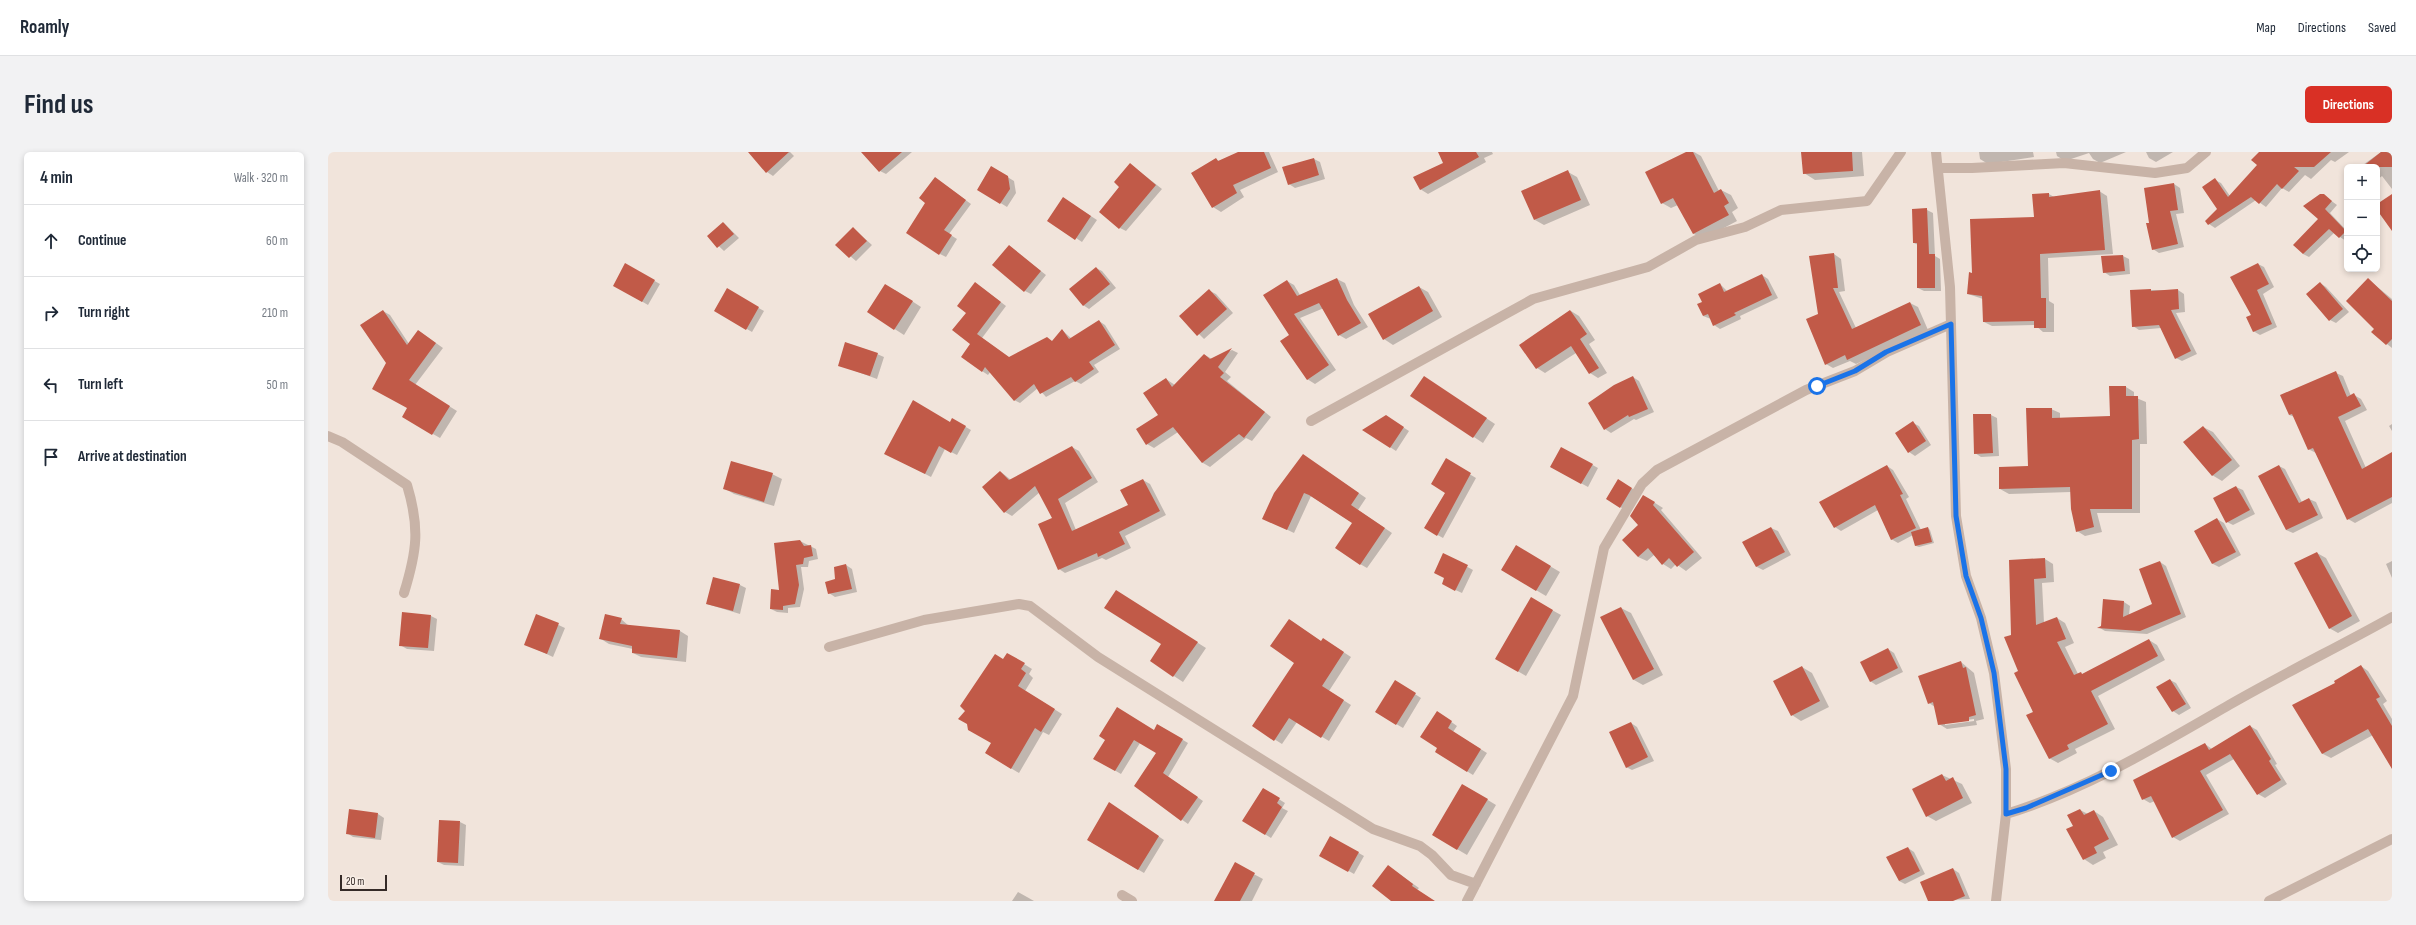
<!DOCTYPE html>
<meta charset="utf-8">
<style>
body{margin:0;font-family:"Sofia Sans Condensed",sans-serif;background:#f2f2f3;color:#1f2937}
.controls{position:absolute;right:12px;top:12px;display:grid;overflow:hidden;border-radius:6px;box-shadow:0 2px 6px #0003}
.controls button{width:36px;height:36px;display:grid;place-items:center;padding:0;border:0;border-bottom:1px solid #e0e1e3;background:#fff;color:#1f2937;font:20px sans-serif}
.scale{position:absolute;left:12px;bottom:10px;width:47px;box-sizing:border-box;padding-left:4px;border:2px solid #352a27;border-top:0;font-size:11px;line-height:14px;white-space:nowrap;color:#352a27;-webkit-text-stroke:3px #f9efe7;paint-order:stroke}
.stop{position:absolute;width:12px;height:12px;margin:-9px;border:3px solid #1a73e8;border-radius:50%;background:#fff}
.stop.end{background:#1a73e8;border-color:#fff;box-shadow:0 1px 4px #0008}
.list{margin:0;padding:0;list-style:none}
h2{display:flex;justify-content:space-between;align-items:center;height:52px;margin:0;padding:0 16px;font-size:17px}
h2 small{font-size:13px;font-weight:400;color:#747a83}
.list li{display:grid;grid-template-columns:26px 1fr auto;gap:12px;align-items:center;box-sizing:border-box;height:72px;padding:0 16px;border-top:1px solid #e0e1e3}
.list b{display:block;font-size:15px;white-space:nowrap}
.list em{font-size:13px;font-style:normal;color:#747a83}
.icon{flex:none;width:22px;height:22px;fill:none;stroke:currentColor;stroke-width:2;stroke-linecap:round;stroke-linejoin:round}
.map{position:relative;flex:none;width:2064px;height:749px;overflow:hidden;border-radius:6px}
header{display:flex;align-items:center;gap:24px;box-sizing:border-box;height:56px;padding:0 20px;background:#fff;border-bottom:1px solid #e0e1e3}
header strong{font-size:19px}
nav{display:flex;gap:22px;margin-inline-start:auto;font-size:14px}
.intro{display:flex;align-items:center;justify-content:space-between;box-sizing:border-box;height:96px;padding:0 24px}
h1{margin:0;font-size:28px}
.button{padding:10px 18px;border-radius:6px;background:#d93025;color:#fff;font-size:14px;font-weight:700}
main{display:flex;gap:24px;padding:0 24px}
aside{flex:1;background:#fff;border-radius:6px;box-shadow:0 2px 6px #0003}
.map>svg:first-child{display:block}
</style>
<header>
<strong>Roamly</strong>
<nav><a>Map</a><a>Directions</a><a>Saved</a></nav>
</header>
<div class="intro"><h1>Find us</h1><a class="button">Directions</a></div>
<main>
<aside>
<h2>4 min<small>Walk · 320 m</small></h2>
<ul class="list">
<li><svg class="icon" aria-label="ahead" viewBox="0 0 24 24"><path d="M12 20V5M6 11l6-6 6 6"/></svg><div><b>Continue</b></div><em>60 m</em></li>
<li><svg class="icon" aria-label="right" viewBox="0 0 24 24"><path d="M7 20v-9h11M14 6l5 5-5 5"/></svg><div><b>Turn right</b></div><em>210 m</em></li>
<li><svg class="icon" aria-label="left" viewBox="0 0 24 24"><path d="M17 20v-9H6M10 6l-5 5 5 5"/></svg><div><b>Turn left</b></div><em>50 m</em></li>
<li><svg class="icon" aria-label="arrive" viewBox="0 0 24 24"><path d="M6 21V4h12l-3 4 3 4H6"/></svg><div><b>Arrive at destination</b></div></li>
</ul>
</aside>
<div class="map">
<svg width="2064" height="749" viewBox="0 0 2064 749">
<rect width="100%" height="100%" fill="#f1e4db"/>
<path fill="#0003" fill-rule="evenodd" d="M421 0H462L466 4 445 24 439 20Z
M540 0H584L558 22 552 19Z
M912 0H941L950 20 912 38 916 45 893 60 885 55 888 7 891 9Z
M1111 0H1164L1165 2 1156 6 1158 10 1100 42 1092 37 1117 12Z
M1360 0H1366L1373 4 1391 39 1393 38 1403 43 1410 56 1404 60 1409 69 1375 87 1366 82 1350 53 1343 56 1334 51Z
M1474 0H1534L1536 24 1487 28 1476 21Z
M1651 0H1705L1706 5 1660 12 1652 7Z
M1728 0H1798L1772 11 1765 7 1761 1 1737 9 1729 4Z
M1818 0H1845L1828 10 1821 6Z
M1932 0H2021L2007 10 2003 8 1983 27 1977 23 1961 40 1954 36 1938 55 1928 48 1887 76 1881 72 1879 69 1890 57 1887 28 1893 31 1902 44 1930 13Z
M2053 0H2064V37L2054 24 2049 28V15H2032Z
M986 7 992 10 997 27 967 36 961 32Z
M802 12 834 37 798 79 792 76V35Z
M663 15 686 29 688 41 679 55 650 37Z
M1240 20 1249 25 1262 53 1216 73 1207 68Z
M613 30 643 52 621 82 629 87 618 105 612 102Z
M1846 32 1852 36 1856 61 1848 62 1856 95 1831 101 1825 97 1822 72Z
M1771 39 1779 44 1785 102 1720 106 1721 149 1726 152V180H1715L1707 173 1664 174 1656 170 1655 147 1640 142 1645 122 1707 66 1721 42 1726 45Z
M1994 42 2009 53 2002 61 2019 79V87L2018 89 2006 81 1981 105 1975 102 1992 67 1977 54Z
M741 50 769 68 754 90 721 68Z
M1599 58 1605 61 1607 104 1612 107 1613 139H1596L1590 136V93L1586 91Z
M396 71 411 86 396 99 380 84Z
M525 76 544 93 528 109 509 93Z
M681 94 718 123 703 142 697 139Z
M1506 102 1513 107 1517 139 1511 140 1528 176 1582 151 1590 155 1600 178 1528 212 1522 209 1505 216 1498 212 1491 162Z
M1795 104 1801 107 1802 122 1782 124 1776 120Z
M1930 112 1936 115 1946 135 1935 142 1949 175 1932 183 1925 179 1924 164Z
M298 113 332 132 320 153 286 133Z
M768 116 774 119 788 136 761 157 755 153Z
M1434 123 1440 127 1450 146 1412 164 1413 167 1392 177 1386 173 1383 167 1375 164 1392 132 1400 140Z
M1009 127 1017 131 1026 153 1040 175 1018 187 1011 183 996 156 972 166 1008 218 987 232 979 227 962 183 959 129 966 133 972 143Z
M2041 128 2064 147V196L2044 180 2047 177Z
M1992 131 1998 135 2021 160 2008 171 2002 168Z
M653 135 678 154 654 186 682 206 725 190 734 178 744 187 771 169 777 173 792 197 766 213 771 220 753 232 747 229 718 245 710 236 692 251 686 248 663 219 660 223 654 219 643 192 640 161Z
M1091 135 1100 140 1114 165 1065 193 1056 187 1042 163Z
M399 138 436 159 424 180 387 158Z
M567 138 593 155 576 183 540 160Z
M1823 138H1850L1856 142 1857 160 1848 161 1869 202 1854 209 1848 206 1833 176 1811 178 1805 174Z
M882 139 888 142 905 161 876 187 853 164Z
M55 159 62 163 81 192 91 179 115 196 87 233 129 259 112 286 75 265 80 256 59 211Z
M1243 159 1251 164 1267 188 1261 192 1279 221 1270 226 1262 221 1248 201 1217 221 1209 216Z
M904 198 910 201 897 220 903 225 899 229 943 265 924 289 918 286 882 315 875 311 850 280 826 296 819 292 831 263 838 227 847 233 877 203 884 207Z
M549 202 556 205 549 227 511 213Z
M2008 221 2015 224 2023 244 2026 243 2033 247 2039 258 2017 269 2038 316 2064 301V351L2027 371 2020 367 1988 301 1980 297 1967 265 1961 263Z
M1305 225 1311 229 1326 260 1308 268 1306 267 1283 281 1277 277Z
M1105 231 1167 272 1155 291 1084 244Z
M1798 235 1806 240V245L1818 250 1819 292H1812V361H1769L1774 380 1757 384 1749 379 1743 340 1681 342 1672 337 1701 315 1723 257 1732 261V266L1783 265Z
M1646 263H1663L1669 266 1671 304 1653 305 1647 301Z
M624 267 643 278 629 303 617 297 603 325 564 305 622 271Z
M1064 268 1081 279 1068 299 1036 278Z
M1585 271 1591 274 1603 293 1587 304 1581 300Z
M2064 272V279L2061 274Z
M1875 275 1885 280 1912 314 1894 329 1884 323Z
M744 295 751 299 770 330 737 351 748 378 801 354 815 328 822 332 838 363 797 384 803 396 778 408 774 406 737 421 731 417 725 366 712 340 684 364 677 360 673 320 683 328Z
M1234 296 1270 316 1260 335 1223 315Z
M982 308 1038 346 1030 358 1064 381 1039 416 1032 412 1025 371 983 344 966 381 943 370Z
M1118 308 1148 326 1115 386 1097 376 1118 340Z
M1559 314 1565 318 1581 345 1578 347 1593 378 1600 376 1602 378 1606 391 1591 395 1588 394 1585 383 1570 391 1563 387 1550 358 1513 379 1507 375Z
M1951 314 1957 317 1974 350 1981 347 1988 350 1995 366 1965 381 1958 378Z
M444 322 454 327 446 354 406 342 396 336Z
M1291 329 1310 340 1299 359 1279 347Z
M1908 335 1915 338 1927 362 1905 373 1899 370Z
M1316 344 1335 356 1333 358 1374 406 1358 419 1348 412 1343 417 1335 412 1326 403 1319 409 1310 405Z
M1889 367 1896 371 1913 403 1891 415 1885 412 1867 379Z
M1443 376 1450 379 1463 403 1435 418 1429 415 1416 391Z
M472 389 488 397 490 407 481 409 480 415H473L476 437 472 455 460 456V461L449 460 443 457Z
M1188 394 1232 420 1218 444 1174 418Z
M1989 401 1998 406 2032 469 2010 481 2001 476Z
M1116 402 1145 418 1134 441 1121 435 1118 426Z
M1717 407 1725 412 1726 430 1714 431 1716 471 1729 466 1737 471 1746 491 1737 495 1750 522H1755L1821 488 1829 493 1837 508 1770 544 1787 577 1747 597 1749 601 1730 611 1721 606 1691 520 1684 484 1682 409Z
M2064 409V426L2058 412Z
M1832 410 1838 414 1858 465 1819 482 1777 479 1772 476 1796 450 1802 454 1801 463 1826 453Z
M518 413 524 417 529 440 507 445 501 441Z
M412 433 418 436 412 462 379 452Z
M797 445 878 496 855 530 823 509 835 492Z
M1204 447 1233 463 1198 524 1169 507Z
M1293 456 1303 461 1335 523 1315 533 1306 528 1274 466Z
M209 463 237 476 225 505 197 492Z
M103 464 109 467 106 499 79 497 72 493Z
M293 467 301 474 352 479 360 484 358 510 313 505 305 501V497L281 492 273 487Z
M962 468 994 490 1003 492 1023 505 1001 539 1023 553 1001 589 969 570 954 592 925 574 967 511Z
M1560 497 1566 501 1575 520 1548 533 1542 529Z
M680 502 704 517 701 522 705 526 697 539 734 562 721 583 715 580 691 621 658 601 664 591 638 559Z
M1633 510 1646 521 1656 567 1648 569 1649 573 1619 577 1611 572 1607 555 1601 551ZM1646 567V569L1617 573V571Z
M2033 514 2040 519 2059 549 2055 552 2064 567V615L2045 583 2003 606 1995 602 1966 553 2008 531Z
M1474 515 1484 521 1501 555 1473 569 1464 563Z
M1842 528 1848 531 1863 556 1851 563 1845 559Z
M1073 533 1093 546 1075 576 1048 560Z
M1115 564 1129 574 1125 580 1159 601 1145 623 1108 600 1111 596Z
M1303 571 1309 575 1326 609 1304 618 1298 615Z
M830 573 860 591 840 625 875 649 860 672 807 634 829 600 812 591 793 622 767 607 778 588 826 579Z
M1922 574 1929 578 1949 612 1947 613 1959 632 1937 646 1930 642 1906 607 1878 623 1901 662 1852 689 1845 685 1827 649 1822 651 1815 647 1877 592 1884 597Z
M1614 623 1634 632 1644 651 1608 669 1599 664Z
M1135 633 1168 653 1139 703 1105 683Z
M935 637 957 651 954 656 960 659 943 686 916 669Z
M787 655 836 688 816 721 760 688Z
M1752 658 1760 662 1766 659 1775 665 1790 693 1775 700 1778 706 1765 713 1756 707 1746 674Z
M50 662 56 666 53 688 25 685 19 681Z
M132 670 138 673 136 714 116 713 110 710Z
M1003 685 1036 704 1026 722 993 703Z
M1580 696 1586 700 1597 722 1577 732 1571 729Z
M907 712 935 727 924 749H887Z
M1060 714 1091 736 1089 738 1106 749H1065Z
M1625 717 1631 721 1642 747 1601 749Z
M690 740 699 745 706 749H684Z"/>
<path fill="#c15a48" d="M420 0H461L438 21Z
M533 0H574L551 20Z
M910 0H936L943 16 905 33 909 41 884 56 863 21 888 6 890 9Z
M1110 0H1148L1151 5 1092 38 1085 25 1115 11Z
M1358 0H1365L1386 41 1393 37 1401 51 1396 54 1401 63 1365 82 1345 46 1333 52 1317 20Z
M1473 0H1524L1525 19 1475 22Z
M1931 0H2003L1986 15H1966L1971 19 1954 37 1949 32 1931 52 1923 45 1880 73 1877 69 1889 57 1874 35 1887 26 1900 45 1929 13 1923 8Z
M2053 0H2064V15H2034Z
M986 6 991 23 960 33 954 15Z
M802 11 828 33 791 77 771 60 791 35 786 30Z
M663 14 680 24 682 37 672 52 649 38Z
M1240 18 1253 48 1206 68 1193 39Z
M607 25 638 48 616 78 624 83 611 103 578 81 597 51 591 46Z
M1846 31 1850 58 1842 59 1850 92 1824 98 1818 71H1821L1816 36Z
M1772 38 1777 98 1712 102 1713 146H1718V176H1706V169L1655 170 1654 144 1639 142 1641 120 1644 121 1642 67 1706 65 1704 42 1721 41V45Z
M1992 42H1996L2004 49 1997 57 2018 79 2011 86 2001 77 1975 102 1965 93 1990 67 1975 54Z
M2064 42V79L2049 58V52Z
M735 45 763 64 747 88 719 69Z
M1599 56 1601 102H1607V136H1589V91H1585L1584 57Z
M395 70 406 82 389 96 379 84Z
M525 75 539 89 521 106 507 93Z
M681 93 713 119 696 140 664 113Z
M1506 101 1510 136H1505L1524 177 1582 150 1593 173 1519 208 1517 203 1497 213 1478 167 1490 162 1481 104Z
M1795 103 1797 119 1775 121 1773 104Z
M297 111 327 128 314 150 285 134Z
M1930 111 1941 132 1929 138 1944 172 1925 180 1918 165 1923 163 1902 125Z
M768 115 782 132 755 154 741 137Z
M1434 122 1444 143 1406 161 1408 163 1385 174 1380 162 1375 164 1369 152 1374 150 1370 142 1392 131 1396 140Z
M1009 126 1019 148 1033 171 1010 184 991 151 966 162 1001 213 979 228 952 189 961 183 935 143 959 128 969 144Z
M2040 126 2064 149V187L2058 193 2043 180 2046 177 2018 149Z
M647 130 673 150 649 182 681 205 719 185 724 189 734 177 741 187 771 168 787 193 761 210 766 217 747 230 743 225 712 242 706 232 686 249 657 215 654 220 633 205 642 192 624 178 638 161 629 154Z
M1992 130 2015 157 2001 169 1978 142Z
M557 132 585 149 566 178 539 160Z
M1091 134 1105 159 1055 188 1040 162Z
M399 136 431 155 418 178 386 159Z
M881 137 899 157 869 184 851 164Z
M1823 137V139L1850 137 1851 157 1843 158 1863 199 1847 207 1831 173 1804 175 1802 138Z
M55 158 79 193 90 178 108 191 81 228 122 254 104 283 74 265 79 256 44 237 58 211 32 173Z
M1242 158 1259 182 1252 187 1271 216 1261 222 1243 194 1208 217 1191 193Z
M517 190 550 201 542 224 510 214Z
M904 196 890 215 896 221 892 225 937 260 916 286 911 282 874 311 845 275 818 293 808 277 830 263 815 241 838 226 844 235 876 202 882 207Z
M2008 219 2019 245 2026 241 2033 254 2010 265 2034 317 2064 300V345L2019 368 1985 296 1980 298 1964 262 1961 263 1952 243Z
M1096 224 1159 266 1145 286 1082 244Z
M1305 224 1320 257 1301 265 1300 263 1276 278 1260 251 1286 233Z
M1781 234H1798V244H1810L1811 287 1804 288V357H1762L1766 375 1748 380 1743 357 1742 335 1671 337V315L1700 314 1698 256H1724V266L1782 264Z
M585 248 622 270 624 266 638 274 623 301 611 294 597 322 556 302Z
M1645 262H1663L1665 301 1646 302Z
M1058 263 1076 275 1062 296 1034 278Z
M1585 269 1598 289 1580 301 1567 281Z
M1875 274 1904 308 1884 324 1855 290Z
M744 294 764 326 730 347 744 379 800 353 792 338 815 327 832 359 791 380 797 392 770 405 769 401 730 418 710 372 724 366 707 334 676 361 654 335 672 319 681 328Z
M1233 295 1265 312 1253 332 1222 315Z
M975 302 1031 341 1023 353 1057 376 1032 413 1007 396 1024 371 981 343 976 341 959 378 934 367 946 341Z
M1118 306 1143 321 1109 384 1096 376 1117 341 1103 332Z
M403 309 445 321 436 350 395 337Z
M1559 313 1575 342 1572 343 1588 376 1563 388 1547 353 1506 376 1491 350Z
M1951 313 1971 351 1981 346 1990 363 1958 378 1930 324Z
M1290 327 1304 336 1292 356 1278 347Z
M1908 334 1922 358 1898 371 1885 346Z
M1315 343 1327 350 1325 353 1366 400 1349 415 1341 406 1334 413 1320 396 1310 405 1294 388 1310 373 1302 364Z
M1889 366 1908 400 1884 412 1866 379Z
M1443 375 1457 400 1428 415 1414 390Z
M1600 375 1604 390 1587 394 1583 380Z
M472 388 476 394 483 393 485 404 476 406 475 412 468 413 471 433 467 452 455 454V458L442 457 443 437 451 438 446 391Z
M1188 393 1223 414 1208 439 1173 418Z
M1989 400 2024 464 2001 477 1966 411Z
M1115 401 1140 413 1127 439 1114 432 1116 426 1106 421Z
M1717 406 1718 426 1706 427 1708 473 1729 465 1738 487 1729 490 1746 523 1753 520 1754 522 1821 487 1830 504 1763 539 1780 572 1739 593 1741 597 1721 607 1698 563 1705 560 1686 521 1690 519 1676 485 1683 483 1681 408Z
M1832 409 1853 462 1812 479 1769 476 1773 474 1775 447 1796 449 1795 465 1824 452 1811 417Z
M518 412 524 437 500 442 497 430 507 427 506 415Z
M385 425 412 432 405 459 378 452Z
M788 438 870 490 845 525 822 509 833 492 776 456Z
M1203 445 1225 458 1190 520 1167 507Z
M1293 455 1326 517 1305 528 1272 465Z
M74 460 103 463 100 496 71 494Z
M208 462 231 471 219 502 196 493Z
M277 462 294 466 292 472 352 478 349 506 304 501V494L271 487Z
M961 467 993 489 995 486 1016 500 994 534 1016 548 993 586 961 566 946 589 924 574 966 511 942 494Z
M1560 496 1570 516 1542 530 1532 510Z
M679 501 697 511 693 517 698 521 690 534 727 557 713 580 707 576 683 617 657 601 663 591 640 578 639 572 630 567 637 559 632 554 667 502 675 507Z
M1633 509 1635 516 1638 515 1648 563 1641 565V569L1610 573 1605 550 1600 552 1590 524Z
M2033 513 2052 545 2048 547 2064 574V617L2040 577 1994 602 1964 553 2007 531 2006 529Z
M1474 514 1492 549 1463 564 1445 529Z
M1842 527 1858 552 1844 560 1828 535Z
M1067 528 1088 541 1068 573 1047 560Z
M789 555 826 578 829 572 855 587 835 621 870 645 853 669 806 634 828 601 806 588 787 619 765 607 777 588 771 584Z
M1109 559 1124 569 1120 576 1153 597 1139 620 1107 600 1109 596 1092 585Z
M1303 570 1320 605 1298 616 1281 580Z
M1922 573 1943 607 1941 609 1953 628 1929 643 1902 602 1872 619 1895 658 1844 686 1823 644 1814 648 1805 628 1877 591 1881 598Z
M1614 622 1618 629 1625 625 1635 646 1598 665 1584 637Z
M1134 632 1160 647 1129 698 1104 683Z
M935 636 952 646 949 651 954 655 937 683 914 669Z
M781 650 831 684 810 718 759 688Z
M21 657 50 661 47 686 18 682Z
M1752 657 1756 663 1766 658 1781 687 1766 695 1769 701 1755 708 1738 677 1745 674 1739 663Z
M111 668 132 669 130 711 109 710Z
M1002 684 1031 700 1020 720 991 704Z
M1580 695 1592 719 1571 729 1558 705Z
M907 710 927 721 912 749H886Z
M1060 713 1085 732 1084 734 1107 749H1063L1044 734Z
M1625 716 1637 744 1625 749H1600L1592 730Z"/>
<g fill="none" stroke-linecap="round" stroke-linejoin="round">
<path stroke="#c8b3a7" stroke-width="10" d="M1608 0 1622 135 1628 364 1638 424 1653 466 1666 521 1678 617V662L1668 749
M1611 16H1644L1736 11 1827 21 1859 16 1878 0
M983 269 1205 147 1320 115 1368 88 1417 75 1453 58 1539 49 1573 0
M0 284 14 290 79 333C92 376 89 399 76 441
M501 495 596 468 691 452 702 454 770 505 1045 677 1092 694 1104 703 1123 723 1148 732
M1678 662C1757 638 1830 594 1901 553 1955 522 2010 495 2064 465
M794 743 804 749
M1139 749 1245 544 1276 396 1314 332 1329 318 1478 238 1527 219 1559 200 1623 172
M1941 749 2064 687"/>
</g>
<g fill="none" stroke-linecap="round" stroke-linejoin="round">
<path stroke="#1a73e8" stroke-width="5" d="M1489 234 1527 219 1558 200 1623 172 1628 364 1638 424 1653 466 1666 521 1678 617V662L1698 656 1783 619"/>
</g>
</svg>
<div class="controls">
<button>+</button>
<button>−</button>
<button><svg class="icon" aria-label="locate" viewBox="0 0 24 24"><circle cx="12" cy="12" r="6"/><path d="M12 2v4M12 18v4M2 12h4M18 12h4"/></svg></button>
</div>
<div class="scale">20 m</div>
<div class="stop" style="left:1489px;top:234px"></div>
<div class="stop end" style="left:1783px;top:619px"></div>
</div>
</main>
